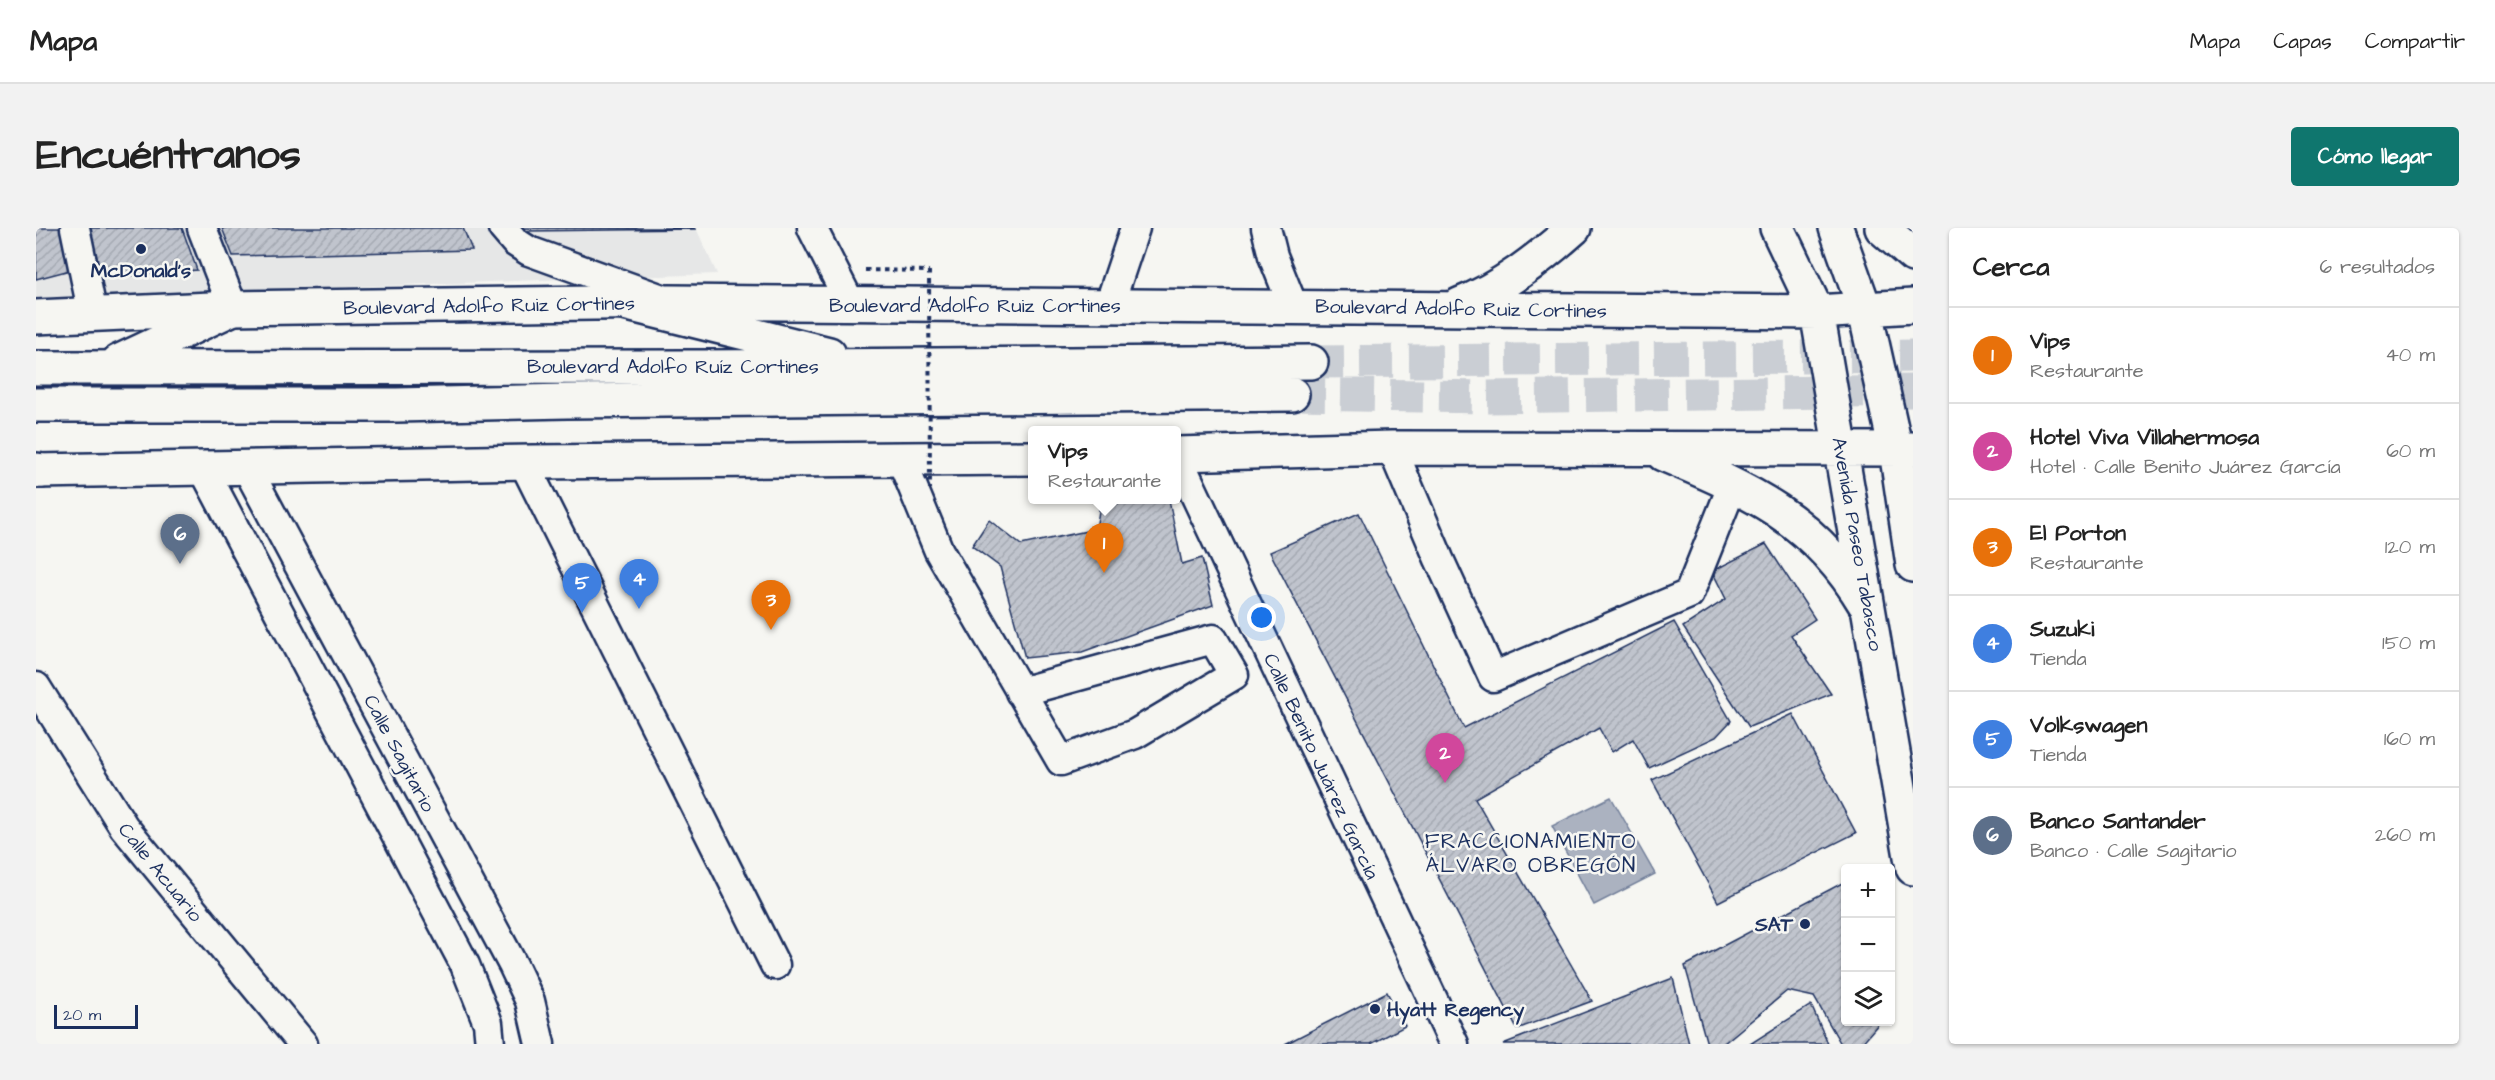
<!DOCTYPE html>
<html lang="es">
<meta charset="utf-8">
<style>
body{margin:0;font-family:"Architects Daughter",sans-serif;background:#f2f2f2;color:#222}
.controls{position:absolute;right:18px;bottom:18px;display:grid;overflow:hidden;border-radius:6px;box-shadow:0 2px 4px #0004}
.controls button{width:54px;height:54px;display:grid;place-items:center;padding:0;border:0;border-bottom:2px solid #e0e0e0;background:#fff;color:#222;font:30px sans-serif}
.scale{position:absolute;left:18px;bottom:15px;width:84px;box-sizing:border-box;padding-left:6px;border:3px solid #1b2f5e;border-top:0;font-size:16px;line-height:21px;white-space:nowrap;color:#1b2f5e;-webkit-text-stroke:4px #f6f6f2;paint-order:stroke}
.you{position:absolute;left:1226px;top:390px;width:21px;height:21px;margin:-15px;border:4px solid #fff;border-radius:50%;background:#1a73e8;box-shadow:0 0 0 9px #1a73e833}
.badge{display:grid;place-items:center;width:39px;height:39px;border-radius:50%;background:#0f766e;color:#fff;font-size:20px;font-weight:700}
.pin{position:absolute;translate:-50% -50px;filter:drop-shadow(0 2px 3px #0008)}
.pin::after{content:'';position:absolute;top:32px;width:21px;height:18px;background:inherit;clip-path:polygon(0 0,100% 0,50% 100%)}
.popup{position:absolute;left:992px;top:198px;width:153px;height:78px;box-sizing:border-box;display:grid;place-content:center;border-radius:6px;background:#fff;filter:drop-shadow(0 2px 4px #0005);font-size:20px;white-space:nowrap;color:#767676}
.popup b{font-size:22px;color:#222}
.popup::after{content:'';position:absolute;left:50%;top:100%;margin-left:-12px;border:12px solid transparent;border-top-color:#fff}
.list{margin:0;padding:0;list-style:none}
h2{display:flex;justify-content:space-between;align-items:center;height:78px;margin:0;padding:0 24px;font-size:26px}
h2 small{font-size:20px;font-weight:400;color:#767676}
.list li{display:grid;grid-template-columns:39px 1fr auto;gap:18px;align-items:center;box-sizing:border-box;height:96px;padding:0 24px;border-top:2px solid #e0e0e0}
.list b{display:block;font-size:22px;white-space:nowrap}
.list p{margin:0;font-size:20px;white-space:nowrap;color:#767676}
.list em{font-size:20px;font-style:normal;color:#767676}
.icon{flex:none;width:33px;height:33px;fill:none;stroke:currentColor;stroke-width:2;stroke-linecap:round;stroke-linejoin:round}
.map{position:relative;flex:none;width:1877px;height:816px;overflow:hidden;border-radius:6px}
header{display:flex;align-items:center;gap:36px;box-sizing:border-box;height:84px;padding:0 30px;background:#fff;border-bottom:2px solid #e0e0e0}
header strong{font-size:28px}
nav{display:flex;gap:33px;margin-inline-start:auto;font-size:21px}
.intro{display:flex;align-items:center;justify-content:space-between;box-sizing:border-box;height:144px;padding:0 36px}
h1{margin:0;font-size:42px}
.button{padding:15px 27px;border-radius:6px;background:#0f766e;color:#fff;font-size:21px;font-weight:700}
main{display:flex;gap:36px;padding:0 36px}
aside{flex:1;background:#fff;border-radius:6px;box-shadow:0 2px 4px #0004}
.map>svg:first-child{display:block}
</style>
<header>
<strong>Mapa</strong>
<nav><a>Mapa</a><a>Capas</a><a>Compartir</a></nav>
</header>
<div class="intro"><h1>Encuéntranos</h1><a class="button">Cómo llegar</a></div>
<main>
<div class="map">
<svg width="1877" height="816" viewBox="0 0 1877 816">
<defs>
<pattern id="building-hatch" width="6" height="6" patternUnits="userSpaceOnUse" patternTransform="scale(1.5)"><rect width="6" height="6" fill="#c0c4cd"/><path d="M-1 1l2-2M0 6l6-6M5 7l2-2" fill="none" stroke="#a4a9b2"/></pattern>
</defs>
<rect width="100%" height="100%" fill="#f6f6f2"/>
<filter id="ink" filterUnits="userSpaceOnUse"><feTurbulence type="fractalNoise" baseFrequency=".0167" numOctaves="2"/><feDisplacementMap in="SourceGraphic" scale="12" xChannelSelector="R" yChannelSelector="G"/><feConvolveMatrix kernelMatrix="1 2 1 2 8 2 1 2 1" color-interpolation-filters="sRGB"/></filter>
<g filter="url(#ink)">
<path fill="#e6e7e7" d="M0 0H660L681 46 0 70Z"/>
<path fill="#abb2c0" stroke="#717e99" stroke-width="1.5" d="M1575 569 1619 646 1558 677 1516 598Z"/>
<path fill="url(#building-hatch)" stroke="#1b2f5e" stroke-width="1.5" d="M0 0H29L38 41 0 51Z
M51 0H146L161 42 65 50Z
M186 0H427L436 22 197 28Z
M489 0H658L659 1 490 3Z
M1116 272H1133L1146 336 1166 330 1177 377 1046 424 989 430 964 339 936 318 953 292 985 317 1060 301 1064 277Z
M1323 285 1428 500 1638 394 1695 493 1680 509 1613 540 1597 511 1576 524 1563 500 1439 570 1556 773 1481 801 1234 324Z
M1730 316 1779 391 1755 407 1795 466 1713 499 1647 399 1690 371 1676 343Z
M1757 486 1820 605 1682 674 1616 552Z
M1810 653V794H1844L1825 816H1805L1778 769 1751 763 1687 816H1671L1649 738Z
M1637 750 1653 816H1467Z
M1351 764 1369 798 1335 816H1249Z
M1775 777 1792 816H1714Z"/>
<g fill="none" stroke-linecap="round" stroke-linejoin="round">
<path stroke="#caced4" stroke-width="33" stroke-dasharray="33 16" stroke-linecap="butt" d="M1275 134 1877 128
M1256 166 1447 169 1877 163"/>
<defs>
<path id="minor" d="M39 0 57 87
M166 0 197 80
M467 0 479 14 493 23 626 71
M776 0 815 77
M1230 0 1237 28 1257 78
M1073 78 1099 0
M1356 220 1403 331 1457 449 1653 366 1697 256
M1140 226 1418 816
M866 233 903 323 1025 533 1099 506 1198 447 1177 411 984 464
M488 235 739 737
M211 240 477 737 494 773 504 816
M168 242 429 737 452 795 454 816
M0 459 88 599 267 816"/>
<path id="major" d="M1741 0 1781 84 1877 640
M1800 0 1828 79 1860 222 1877 337
M1846 0 1877 27
M1423 77C1466 60 1503 31 1538 0
M0 89 197 80 634 74 1781 84 1877 78
M1140 226 1356 220 1877 221
M1627 226C1713 262 1779 291 1829 376
M0 243 498 234 996 230"/>
<path id="highway" d="M588 75 793 126
M82 134 197 80
M0 140 667 139 1275 134
M0 177H361L531 173 1256 166
M0 242 5 243"/>
</defs>
<use href="#minor" stroke="#1b2f5e" stroke-width="33"/>
<use href="#major" stroke="#1b2f5e" stroke-width="38"/>
<use href="#highway" stroke="#1b2f5e" stroke-width="38"/>
<path stroke="#1b2f5e" stroke-width="4" stroke-dasharray="4.5 4.5" stroke-linecap="butt" d="M829 42 893 43"/>
<use href="#minor" stroke="#f6f6f2" stroke-width="28"/>
<use href="#major" stroke="#f6f6f2" stroke-width="33"/>
<use href="#highway" stroke="#f6f6f2" stroke-width="33"/>
<path stroke="#1b2f5e" stroke-width="4" stroke-dasharray="4.5 4.5" stroke-linecap="butt" d="M893 43 894 261"/>
</g>
</g>
<g fill="#1b2f5e" stroke="#f6f6f2" stroke-width="2">
<circle cx="105" cy="21" r="6"/>
<circle cx="1769" cy="696" r="6"/>
<circle cx="1339" cy="781" r="6"/>
</g>
<g text-anchor="middle" stroke-width="5" stroke-linejoin="round" paint-order="stroke">
<g font-size="20" font-weight="bold" fill="#1b2f5e" stroke="#f6f6f2">
<text x="105" y="49">McDonald's</text>
<text x="1757" y="703" text-anchor="end">SAT</text>
<text x="1351" y="788" text-anchor="start">Hyatt Regency</text>
</g>
<g font-size="20" fill="#1b2f5e" stroke="#f6f6f2">
<text transform="translate(453 77) rotate(-1)" y="7">Boulevard Adolfo Ruiz Cortines</text>
<text x="939" y="84">Boulevard Adolfo Ruiz Cortines</text>
<text transform="translate(1425 80) rotate(1)" y="7">Boulevard Adolfo Ruiz Cortines</text>
<text x="637" y="145">Boulevard Adolfo Ruíz Cortines</text>
<text transform="translate(1822 316) rotate(80)" y="7">Avenida Paseo Tabasco</text>
<text transform="translate(364 525) rotate(62)" y="7">Calle Sagitario</text>
<text transform="translate(1286 538) rotate(65)" y="7">Calle Benito Juárez García</text>
<text transform="translate(125 644) rotate(51)" y="7">Calle Acuario</text>
</g>
<g font-size="21" letter-spacing="1.5" fill="#1b2f5e" stroke="#f6f6f2">
<text x="1495" y="620">FRACCIONAMIENTO<tspan x="1495" dy="24">ÁLVARO OBREGÓN</tspan></text>
</g>
</g>
</svg>
<div class="controls">
<button>+</button>
<button>−</button>
<button><svg class="icon" aria-label="layers" viewBox="0 0 24 24"><path d="M12 4l9 5-9 5-9-5zM3 14l9 5 9-5"/></svg></button>
</div>
<div class="scale">20 m</div>
<div class="you"></div>
<div class="pin badge" style="left:1068px;top:345px;background:#e8710a">1</div>
<div class="popup"><b>Vips</b>Restaurante</div>
<div class="pin badge" style="left:1409px;top:555px;background:#d1479c">2</div>
<div class="pin badge" style="left:735px;top:402px;background:#e8710a">3</div>
<div class="pin badge" style="left:603px;top:381px;background:#3f7fe0">4</div>
<div class="pin badge" style="left:546px;top:385px;background:#3f7fe0">5</div>
<div class="pin badge" style="left:144px;top:336px;background:#5c6f8a">6</div>
</div>
<aside>
<h2>Cerca<small>6 resultados</small></h2>
<ul class="list">
<li><span class="badge" style="background:#e8710a">1</span><div><b>Vips</b><p>Restaurante</p></div><em>40 m</em></li>
<li><span class="badge" style="background:#d1479c">2</span><div><b>Hotel Viva Villahermosa</b><p>Hotel · Calle Benito Juárez García</p></div><em>60 m</em></li>
<li><span class="badge" style="background:#e8710a">3</span><div><b>El Porton</b><p>Restaurante</p></div><em>120 m</em></li>
<li><span class="badge" style="background:#3f7fe0">4</span><div><b>Suzuki</b><p>Tienda</p></div><em>150 m</em></li>
<li><span class="badge" style="background:#3f7fe0">5</span><div><b>Volkswagen</b><p>Tienda</p></div><em>160 m</em></li>
<li><span class="badge" style="background:#5c6f8a">6</span><div><b>Banco Santander</b><p>Banco · Calle Sagitario</p></div><em>260 m</em></li>
</ul>
</aside>
</main>
